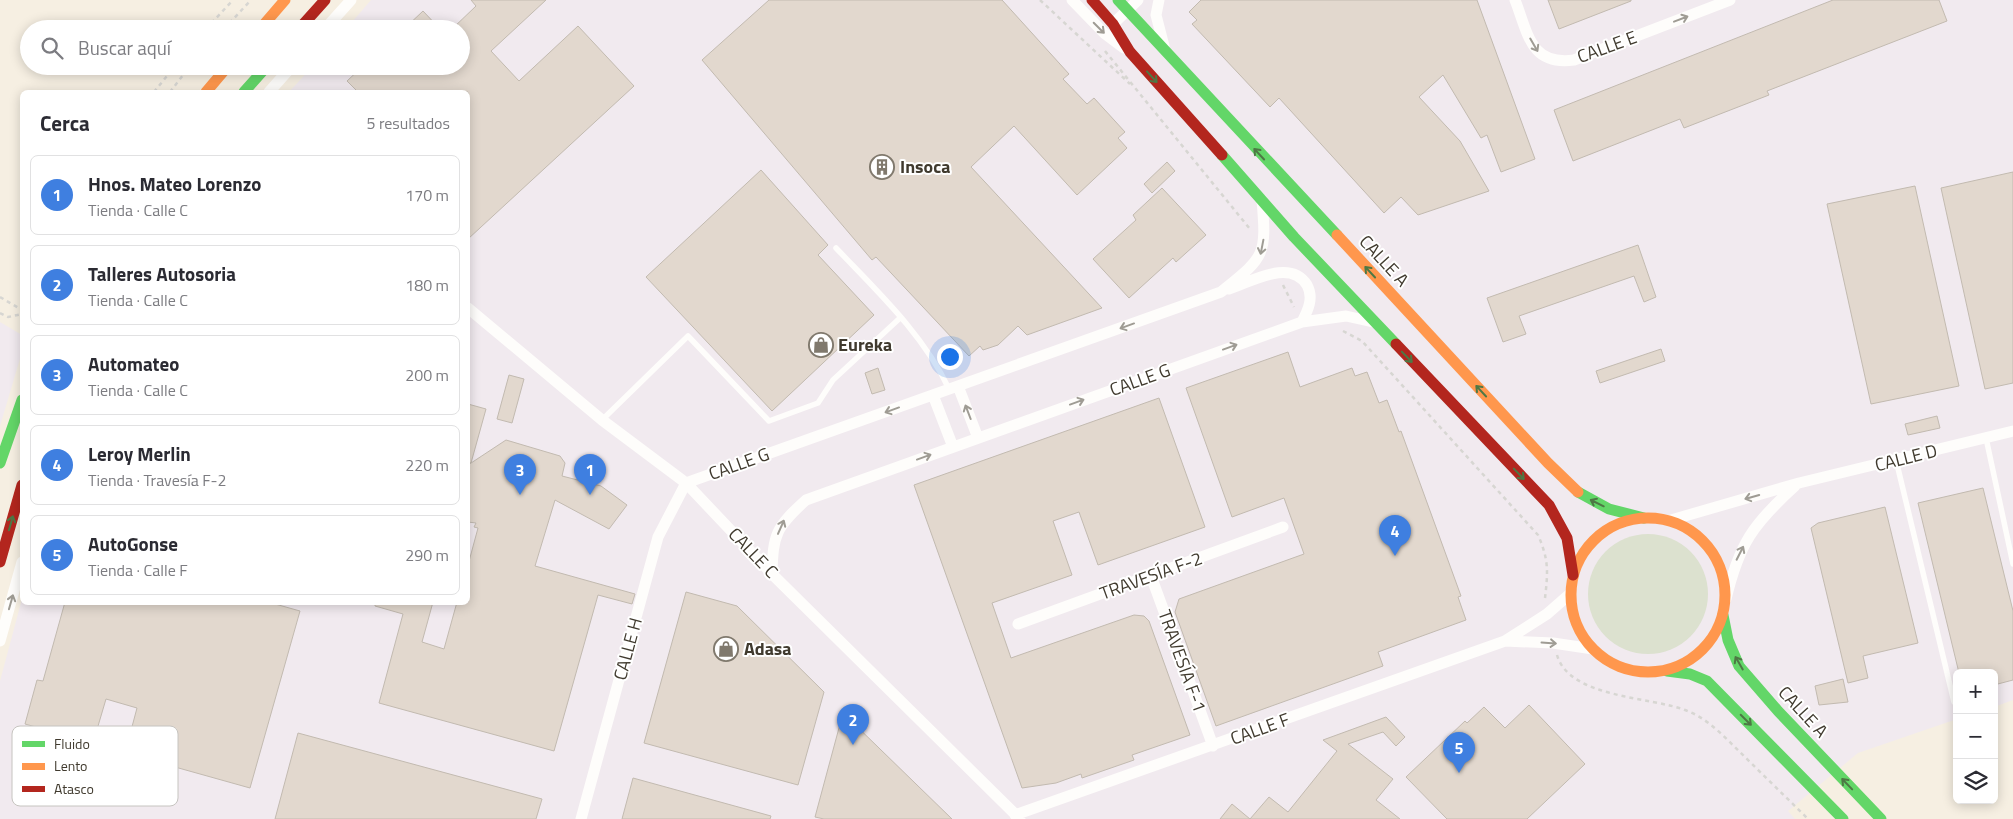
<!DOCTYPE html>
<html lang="es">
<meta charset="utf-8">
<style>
body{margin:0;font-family:"Titillium Web",sans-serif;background:#f2f2f3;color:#2b2b33}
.controls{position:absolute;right:15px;bottom:15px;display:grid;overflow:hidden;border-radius:8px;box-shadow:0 2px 12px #0003}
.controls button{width:45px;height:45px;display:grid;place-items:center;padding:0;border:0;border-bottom:1px solid #e1e1e2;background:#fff;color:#2b2b33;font:25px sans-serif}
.you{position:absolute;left:949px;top:356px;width:18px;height:18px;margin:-12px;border:4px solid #fff;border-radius:50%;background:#1a73e8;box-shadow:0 0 0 8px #1a73e833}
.badge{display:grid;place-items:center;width:32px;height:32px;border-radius:50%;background:#80796d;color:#fff;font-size:16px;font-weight:700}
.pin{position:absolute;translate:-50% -41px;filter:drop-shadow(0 1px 2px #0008)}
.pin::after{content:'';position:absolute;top:26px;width:18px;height:15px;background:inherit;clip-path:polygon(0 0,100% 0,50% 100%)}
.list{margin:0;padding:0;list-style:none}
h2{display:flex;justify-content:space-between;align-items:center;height:65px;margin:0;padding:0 20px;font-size:21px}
h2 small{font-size:16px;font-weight:400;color:#7c7c81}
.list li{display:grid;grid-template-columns:32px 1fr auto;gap:15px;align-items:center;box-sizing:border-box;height:80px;margin:0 10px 10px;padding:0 10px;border:1px solid #e1e1e2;border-radius:8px}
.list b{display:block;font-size:19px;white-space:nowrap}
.list p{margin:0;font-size:16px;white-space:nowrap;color:#7c7c81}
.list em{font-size:16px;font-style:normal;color:#7c7c81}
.icon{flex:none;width:28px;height:28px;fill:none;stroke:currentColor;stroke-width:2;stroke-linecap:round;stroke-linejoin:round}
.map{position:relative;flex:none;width:2013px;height:819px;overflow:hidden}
.search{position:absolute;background:#fff;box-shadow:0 2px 12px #0003;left:20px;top:20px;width:450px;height:55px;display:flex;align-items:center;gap:12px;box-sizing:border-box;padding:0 18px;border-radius:28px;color:#7c7c81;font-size:19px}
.panel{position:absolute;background:#fff;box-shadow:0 2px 12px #0003;left:20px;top:90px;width:450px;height:515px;border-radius:8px}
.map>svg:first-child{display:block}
</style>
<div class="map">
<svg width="2013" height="819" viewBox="0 0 2013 819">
<rect width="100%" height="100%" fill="#f6efe2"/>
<path fill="#f1eaef" d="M371 0H2013V700L1994 707V673H1957V719L1858 753 1788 811 1795 819H0V681L22 599V602H468V92H289L313 66H461V29H346Z
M0 322 22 335V352L0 426Z"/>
<path fill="#dce1cf" d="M1588 594a60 60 0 1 1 120 0a60 60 0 1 1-120 0Z"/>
<path fill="#e2d8ce" stroke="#c2bab0" d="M471 0H546L491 51 519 81 578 26 634 86 468 239V92H358L347 81 363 66H461V29H452L476 6Z
M769 0H1002L1069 74 1063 79 1087 104 1094 98 1125 132 1118 138 1127 148 1077 195 1014 126 971 167 1102 308 1027 335 1018 326 998 345 983 350 980 346 969 356 876 257 872 260 702 60Z
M1201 0H1477L1535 159 1501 172 1487 135 1481 138 1443 75 1419 97 1460 141 1489 191 1418 215 1401 197 1384 213 1279 98 1270 107 1192 24 1197 20 1189 12Z
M1548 0H1631V1L1559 29Z
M1833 0H1939L1947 21 1767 91 1769 95 1684 128 1680 119 1573 161 1554 110Z
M423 11 440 29H404Z
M1167 162 1175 171 1152 193 1144 184Z
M761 170 828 245 818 255 874 315 772 411 646 277Z
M2013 172V383L1985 389 1941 188Z
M1915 186 1959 386 1871 404 1827 204Z
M1162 188 1206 235 1176 262 1173 258 1129 298 1093 259 1136 220 1133 215Z
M1638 245 1656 297 1644 302 1634 276 1519 316 1526 334 1503 342 1487 298Z
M1661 349 1665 361 1600 383 1596 371Z
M1288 352 1300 387 1352 368 1355 376 1367 372 1379 403 1387 400 1399 432 1401 431 1461 596 1458 597 1466 620 1378 652 1383 666 1216 726 1175 612 1179 599 1304 554 1284 498 1232 517 1186 388Z
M878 368 885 390 872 394 865 373Z
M509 375 524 379 512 423 497 419Z
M1159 398 1205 527 1098 565 1079 512 1053 521 1072 575 992 603 1011 658 1134 615 1144 616 1149 621 1190 735 1132 755 1134 760 1082 778 1081 774 1056 783 1022 788 914 485Z
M468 404 486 409 471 463 468 462Z
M1937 416 1940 428 1908 435 1905 424Z
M506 440 560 456 565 463 562 476 601 486 627 505 609 529 555 500 535 566 635 594 632 604 598 595 554 751 379 703 403 614 375 606V602H433L422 642 444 649 457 602H468V565L478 528 474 527 476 523 468 522V465Z
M1983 488 2013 611V680L1994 685V673H1959L1918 503Z
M1885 507 1918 643 1863 656 1868 678 1848 683 1811 528 1818 523Z
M686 592 737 606 824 692 798 785 644 743Z
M65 602H268L300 611 250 788 125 753 137 708 106 699 93 743 25 724 37 680 43 681Z
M1843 679 1848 702 1819 705 1815 686Z
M1529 705 1585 764 1527 819H1447L1406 777 1465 721 1467 723 1484 707 1505 728Z
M843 713 952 819H824L815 817Z
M1386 717 1405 737 1396 746 1383 732 1348 744 1393 779 1376 800 1400 819H1220L1232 804 1250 819 1269 797 1288 812 1337 751 1323 740Z
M298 733 542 799 536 819H275Z
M633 778 771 816 770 819H622Z"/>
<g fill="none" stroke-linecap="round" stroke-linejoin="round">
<path stroke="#d7d6d2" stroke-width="2.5" stroke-dasharray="4 4" stroke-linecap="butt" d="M1040 0 1130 84
M206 29 233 0
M224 29 251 0
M1105 51 1250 229
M154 92 175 66
M170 92 190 66
M1283 285 1294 307
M0 297 22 310
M0 313 8 317 22 314
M1343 331 1362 341 1538 535C1549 560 1548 572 1545 598
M1557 655C1569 698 1652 697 1685 710 1710 719 1727 740 1745 757 1766 778 1787 798 1808 819"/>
<path stroke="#fefdfb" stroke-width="5.5" d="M836 248C877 291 924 335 949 389
M602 420 688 336 769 421 818 403 833 380 900 318
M1986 438 2013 564
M1896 460 1954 702"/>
<path stroke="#fefdfb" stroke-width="11" d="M1072 0 1104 33 1124 48
M1159 0 1156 15 1164 46
M1515 0C1528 33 1530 66 1574 60L1730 0
M1113 24 1138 0
M325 29 351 0
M269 92 292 66
M1229 289C1251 282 1290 258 1307 285 1314 298 1308 310 1302 322
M468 308 602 420 686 483 772 574 1020 819
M958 386 978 438
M933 395 953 447
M686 483 1221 292C1264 257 1267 257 1262 200
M1671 520 1799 483 2013 431
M772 574C773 534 776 527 806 500L1302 322 1346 316 1373 322
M1151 576 1213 746
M1726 599C1739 544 1753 524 1795 486
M1018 624 1283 527
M0 641 22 562
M1505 641 1553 643 1593 649
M1015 815 1505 641 1547 614 1571 593
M581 819 658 537 686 483"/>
<path stroke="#63d668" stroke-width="11" d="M1118 0 1337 235
M244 92 267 66
M1222 155 1294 237 1396 344
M0 463 22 400
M1578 492 1609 509 1644 518
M1723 615 1728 640 1739 666 1778 711 1881 819
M1667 671 1690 674 1707 681 1843 819"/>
<path stroke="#ff974d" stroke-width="11" d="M260 29 285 0
M206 92 228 66
M1337 235 1548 463 1578 492
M1571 595a77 77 0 1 1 154 0a77 77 0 1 1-154 0Z"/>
<path stroke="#b3261e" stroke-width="11" d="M1092 0 1113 24 1130 52 1222 155
M299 29 325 0
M1396 344 1549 505 1567 538 1573 575
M0 562 22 485"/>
</g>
<defs><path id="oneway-shaft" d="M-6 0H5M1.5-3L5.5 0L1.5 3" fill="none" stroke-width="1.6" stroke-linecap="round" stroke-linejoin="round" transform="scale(1.25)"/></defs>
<g stroke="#9f9c94">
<use href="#oneway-shaft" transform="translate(1681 19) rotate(-21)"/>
<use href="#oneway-shaft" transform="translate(1099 28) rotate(45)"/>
<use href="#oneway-shaft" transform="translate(1534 45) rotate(60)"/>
<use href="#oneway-shaft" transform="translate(1262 247) rotate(101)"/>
<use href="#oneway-shaft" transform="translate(1127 326) rotate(160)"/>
<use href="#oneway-shaft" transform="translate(1230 347) rotate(-20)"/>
<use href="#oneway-shaft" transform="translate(1077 402) rotate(-20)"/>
<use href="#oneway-shaft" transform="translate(892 410) rotate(160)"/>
<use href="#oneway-shaft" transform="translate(968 412) rotate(-111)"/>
<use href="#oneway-shaft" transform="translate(924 457) rotate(-20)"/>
<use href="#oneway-shaft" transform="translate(1752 497) rotate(164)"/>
<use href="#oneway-shaft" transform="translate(781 527) rotate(-66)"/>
<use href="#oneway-shaft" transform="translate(1740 553) rotate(-63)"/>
<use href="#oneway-shaft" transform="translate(11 602) rotate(-74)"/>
<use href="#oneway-shaft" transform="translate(1549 643) rotate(4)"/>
</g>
<g stroke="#4e7845">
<use href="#oneway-shaft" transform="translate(1152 77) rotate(48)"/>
<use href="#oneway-shaft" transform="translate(1259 154) rotate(-133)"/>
<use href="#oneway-shaft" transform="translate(1370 272) rotate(-133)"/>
<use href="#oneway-shaft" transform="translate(1407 357) rotate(46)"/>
<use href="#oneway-shaft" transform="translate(1481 391) rotate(-133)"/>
<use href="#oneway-shaft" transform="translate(1519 474) rotate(46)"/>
<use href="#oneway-shaft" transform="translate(1597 503) rotate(-154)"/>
<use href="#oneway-shaft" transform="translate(11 523) rotate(-74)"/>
<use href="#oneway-shaft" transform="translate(1739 663) rotate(-120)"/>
<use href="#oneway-shaft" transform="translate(1746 720) rotate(45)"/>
<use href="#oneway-shaft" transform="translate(1847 784) rotate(-134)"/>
</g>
<defs>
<symbol id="building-ring" viewBox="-11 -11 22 22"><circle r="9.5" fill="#fff" stroke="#80796d" stroke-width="1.5"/><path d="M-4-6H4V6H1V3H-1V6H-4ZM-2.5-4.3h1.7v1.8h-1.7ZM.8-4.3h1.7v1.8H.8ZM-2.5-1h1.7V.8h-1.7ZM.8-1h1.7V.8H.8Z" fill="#80796d"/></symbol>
<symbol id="shop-ring" viewBox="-11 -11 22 22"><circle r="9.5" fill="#fff" stroke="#80796d" stroke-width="1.5"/><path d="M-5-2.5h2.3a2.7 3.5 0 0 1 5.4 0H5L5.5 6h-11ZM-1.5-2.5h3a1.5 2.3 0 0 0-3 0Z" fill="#80796d"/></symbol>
</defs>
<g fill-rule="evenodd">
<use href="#building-ring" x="868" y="153" width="28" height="28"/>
<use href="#shop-ring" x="807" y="331" width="28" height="28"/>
<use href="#shop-ring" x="712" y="635" width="28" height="28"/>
</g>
<g text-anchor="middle" stroke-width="4" stroke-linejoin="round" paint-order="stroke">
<g font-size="18" fill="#403a2e" stroke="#fff">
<text transform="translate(1607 47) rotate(-20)" y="6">CALLE E</text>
<text transform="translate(1384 261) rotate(47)" y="6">CALLE A</text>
<text transform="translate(1140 380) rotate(-20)" y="6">CALLE G</text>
<text transform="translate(1906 458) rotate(-14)" y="6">CALLE D</text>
<text transform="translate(739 464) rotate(-20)" y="6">CALLE G</text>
<text transform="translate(753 553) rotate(46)" y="6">CALLE C</text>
<text transform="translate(1151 576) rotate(-20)" y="6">TRAVESÍA F-2</text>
<text transform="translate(628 649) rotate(-75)" y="6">CALLE H</text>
<text transform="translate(1182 661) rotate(70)" y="6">TRAVESÍA F-1</text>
<text transform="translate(1803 712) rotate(47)" y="6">CALLE A</text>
<text transform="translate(1260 729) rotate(-20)" y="6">CALLE F</text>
</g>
<g font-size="18" font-weight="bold" fill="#403a2e" stroke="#fff" text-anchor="start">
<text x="900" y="173">Insoca</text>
<text x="838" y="351">Eureka</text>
<text x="744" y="655">Adasa</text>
</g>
</g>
<rect x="12" y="726" width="166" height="80" rx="8" fill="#fff" stroke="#c6c4c0" stroke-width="1"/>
<rect x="22" y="741" width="23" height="6" fill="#63d668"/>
<rect x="22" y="763" width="23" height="7" fill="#ff974d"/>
<rect x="22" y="786" width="23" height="6" fill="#b3261e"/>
<g font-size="14" fill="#403a2e">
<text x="54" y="749">Fluido</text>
<text x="54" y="771">Lento</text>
<text x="54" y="794">Atasco</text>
</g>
</svg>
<div class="controls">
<button>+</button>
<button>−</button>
<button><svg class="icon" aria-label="layers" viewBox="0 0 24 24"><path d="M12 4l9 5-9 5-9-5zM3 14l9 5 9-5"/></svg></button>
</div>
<div class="you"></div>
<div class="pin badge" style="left:590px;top:495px;background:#3f7fe0">1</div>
<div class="pin badge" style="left:853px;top:745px;background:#3f7fe0">2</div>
<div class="pin badge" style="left:520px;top:495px;background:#3f7fe0">3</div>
<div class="pin badge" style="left:1395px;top:556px;background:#3f7fe0">4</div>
<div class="pin badge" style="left:1459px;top:773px;background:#3f7fe0">5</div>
<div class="search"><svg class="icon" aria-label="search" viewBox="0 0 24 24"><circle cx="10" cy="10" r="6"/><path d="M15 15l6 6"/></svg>Buscar aquí</div>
<section class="panel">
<h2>Cerca<small>5 resultados</small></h2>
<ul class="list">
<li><span class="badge" style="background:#3f7fe0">1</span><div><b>Hnos. Mateo Lorenzo</b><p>Tienda · Calle C</p></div><em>170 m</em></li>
<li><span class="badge" style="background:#3f7fe0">2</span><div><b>Talleres Autosoria</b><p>Tienda · Calle C</p></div><em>180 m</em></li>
<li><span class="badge" style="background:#3f7fe0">3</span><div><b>Automateo</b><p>Tienda · Calle C</p></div><em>200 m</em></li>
<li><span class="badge" style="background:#3f7fe0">4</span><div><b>Leroy Merlin</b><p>Tienda · Travesía F-2</p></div><em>220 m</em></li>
<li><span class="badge" style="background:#3f7fe0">5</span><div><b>AutoGonse</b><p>Tienda · Calle F</p></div><em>290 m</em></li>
</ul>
</section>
</div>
